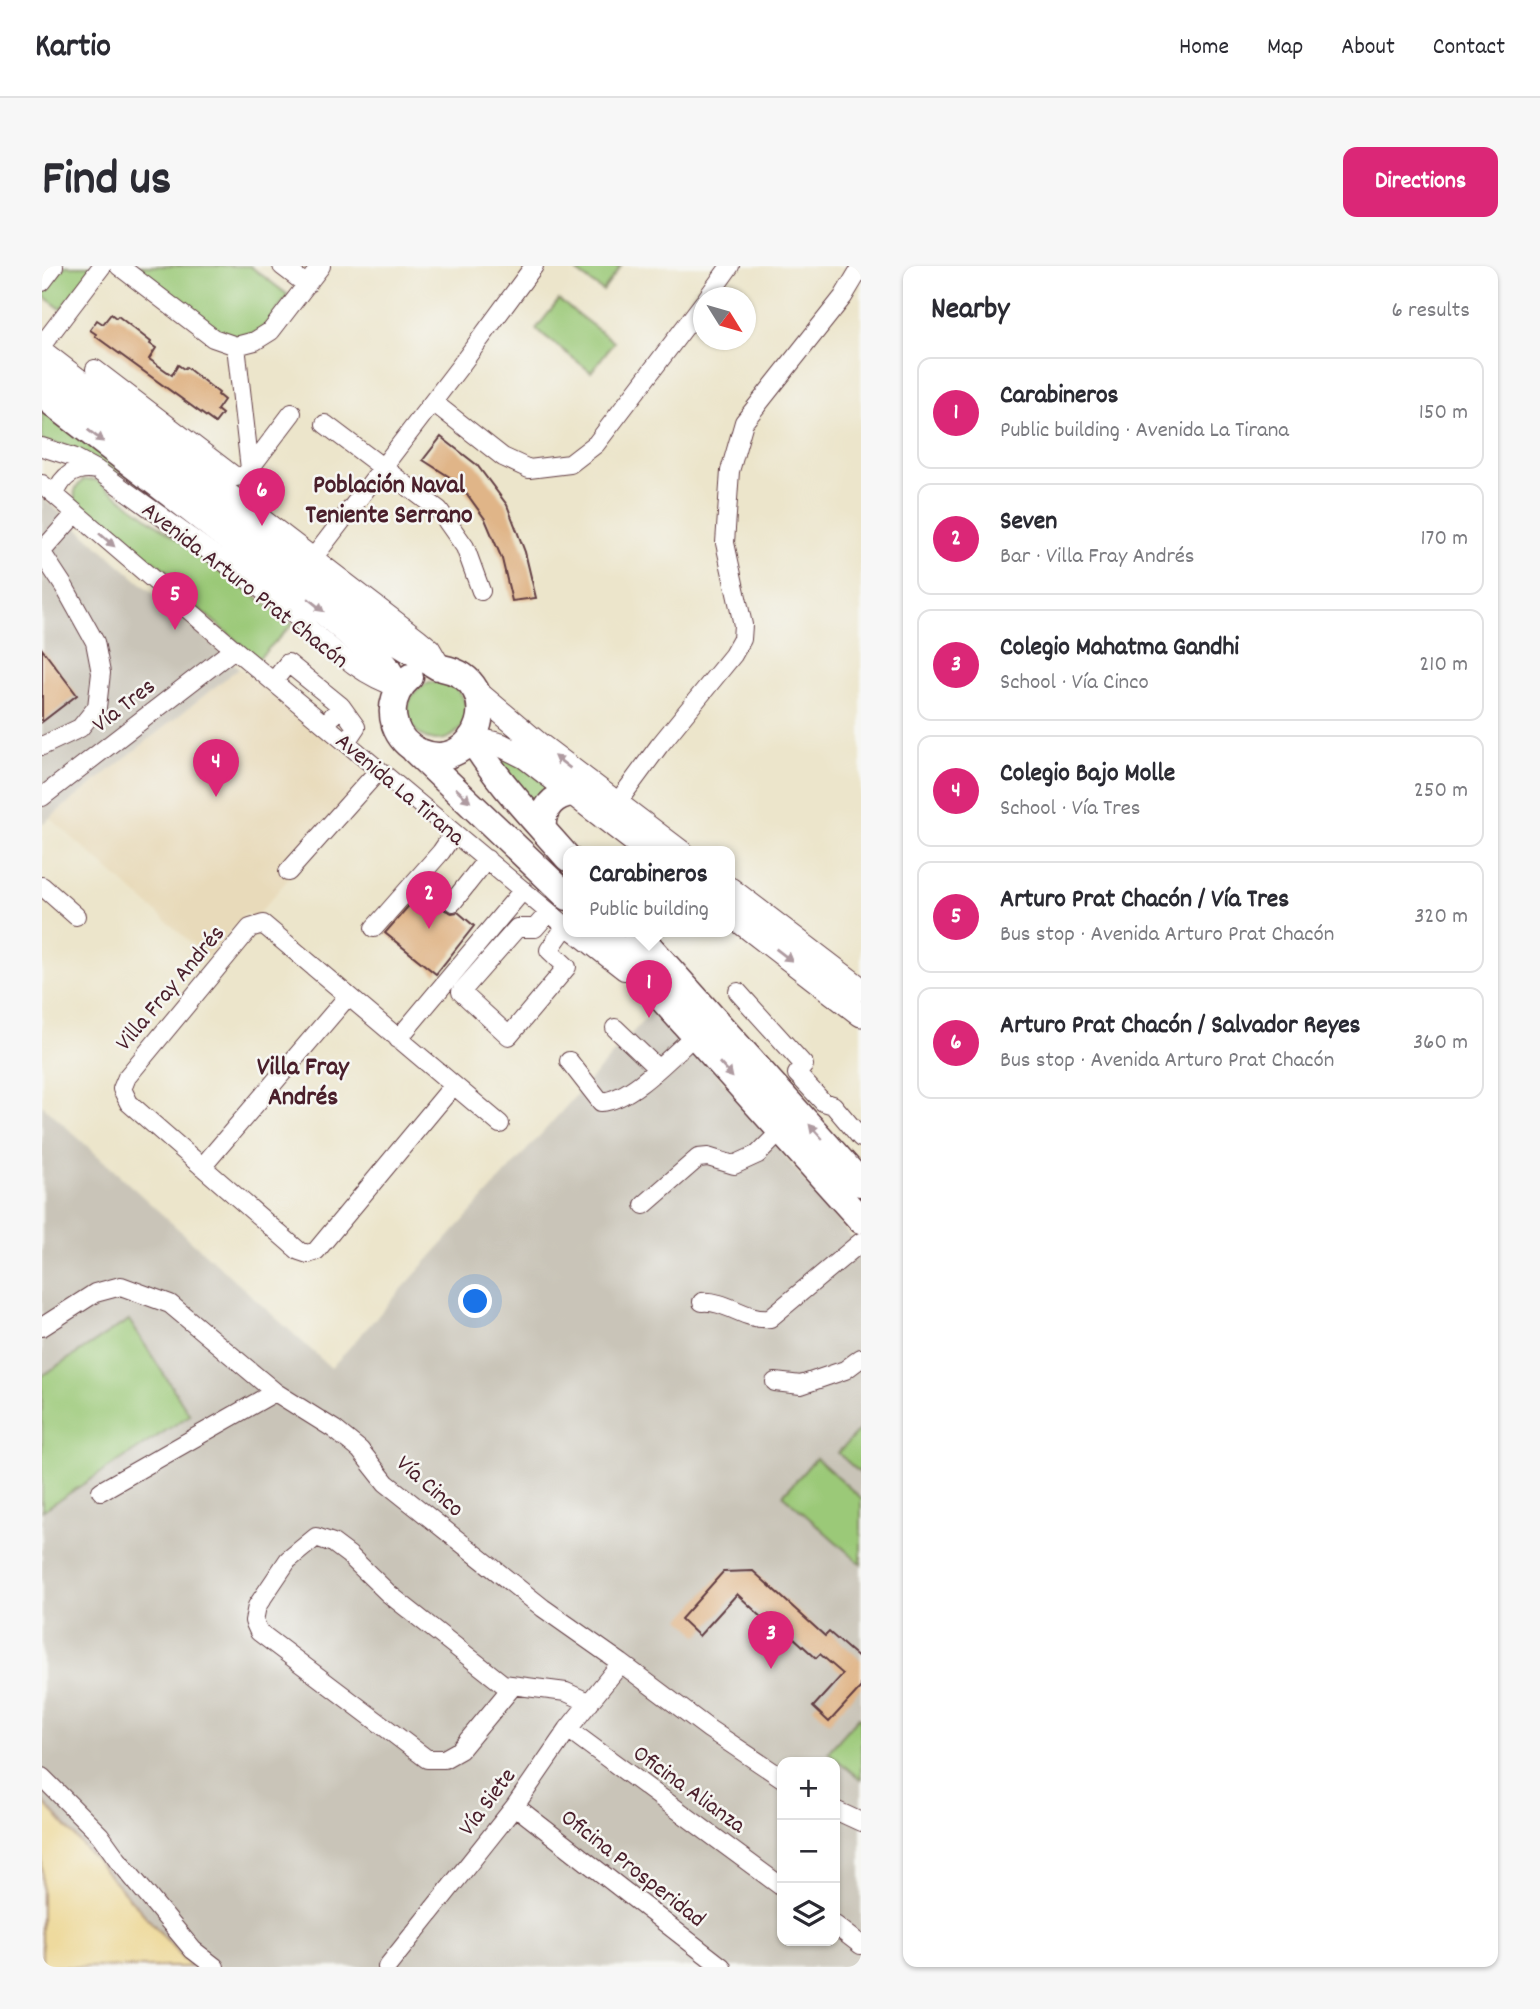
<!DOCTYPE html>
<meta charset="utf-8">
<style>
body{margin:0;font-family:Dekko,sans-serif;background:#f7f7f7;color:#2b2b33}
.controls{position:absolute;right:21px;bottom:21px;display:grid;overflow:hidden;border-radius:14px;box-shadow:0 2px 5px #0004}
.controls button{width:63px;height:63px;display:grid;place-items:center;padding:0;border:0;border-bottom:2px solid #e1e1e2;background:#fff;color:#2b2b33;font:35px sans-serif}
.compass{position:absolute;left:651px;top:21px;width:63px;height:63px;border-radius:50%;background:#fff;box-shadow:0 2px 5px #0004;rotate:127deg}
.you{position:absolute;left:434px;top:1036px;width:24px;height:24px;margin:-18px;border:5px solid #fff;border-radius:50%;background:#1a73e8;box-shadow:0 0 0 10px #1a73e833}
.badge{display:grid;place-items:center;width:46px;height:46px;border-radius:50%;background:#db2777;color:#fff;font-size:23px;font-weight:700}
.pin{position:absolute;translate:-50% -58px;filter:drop-shadow(0 2px 4px #0008)}
.pin::after{content:'';position:absolute;top:37px;width:24px;height:21px;background:inherit;clip-path:polygon(0 0,100% 0,50% 100%)}
.popup{position:absolute;left:521px;top:580px;width:172px;height:91px;box-sizing:border-box;display:grid;place-content:center;border-radius:14px;background:#fff;filter:drop-shadow(0 2px 5px #0005);font-size:23px;white-space:nowrap;color:#7c7c81}
.popup b{font-size:26px;color:#2b2b33}
.popup::after{content:'';position:absolute;left:50%;top:100%;margin-left:-14px;border:14px solid transparent;border-top-color:#fff}
.list{margin:0;padding:0;list-style:none}
h2{display:flex;justify-content:space-between;align-items:center;height:91px;margin:0;padding:0 28px;font-size:30px}
h2 small{font-size:23px;font-weight:400;color:#7c7c81}
.list li{display:grid;grid-template-columns:46px 1fr auto;gap:21px;align-items:center;box-sizing:border-box;height:112px;margin:0 14px 14px;padding:0 14px;border:2px solid #e1e1e2;border-radius:14px}
.list b{display:block;font-size:26px;white-space:nowrap}
.list p{margin:0;font-size:23px;white-space:nowrap;color:#7c7c81}
.list em{font-size:23px;font-style:normal;color:#7c7c81}
.icon{flex:none;width:38px;height:38px;fill:none;stroke:currentColor;stroke-width:2;stroke-linecap:round;stroke-linejoin:round}
.map{position:relative;flex:none;width:819px;height:1701px;overflow:hidden;border-radius:14px}
header{display:flex;align-items:center;gap:42px;box-sizing:border-box;height:98px;padding:0 35px;background:#fff;border-bottom:2px solid #e1e1e2}
header strong{font-size:33px}
nav{display:flex;gap:38px;margin-inline-start:auto;font-size:24px}
.intro{display:flex;align-items:center;justify-content:space-between;box-sizing:border-box;height:168px;padding:0 42px}
h1{margin:0;font-size:49px}
.button{padding:18px 32px;border-radius:14px;background:#db2777;color:#fff;font-size:24px;font-weight:700}
main{display:flex;gap:42px;padding:0 42px}
aside{flex:1;background:#fff;border-radius:14px;box-shadow:0 2px 5px #0004}
.map>svg:first-child{display:block}
</style>
<header>
<strong>Kartio</strong>
<nav><a>Home</a><a>Map</a><a>About</a><a>Contact</a></nav>
</header>
<div class="intro"><h1>Find us</h1><a class="button">Directions</a></div>
<main>
<div class="map">
<svg width="819" height="1701" viewBox="0 0 819 1701">
<rect width="100%" height="100%" fill="#f6f6f2"/>
<filter id="ink" filterUnits="userSpaceOnUse"><feTurbulence type="fractalNoise" baseFrequency=".0143" numOctaves="2"/><feDisplacementMap in="SourceGraphic" scale="14" xChannelSelector="R" yChannelSelector="G"/><feConvolveMatrix kernelMatrix="1 2 1 2 8 2 1 2 1" color-interpolation-filters="sRGB"/></filter>
<filter id="wash" filterUnits="userSpaceOnUse"><feTurbulence type="fractalNoise" baseFrequency=".00686" numOctaves="4" result="noise"/><feDisplacementMap in="SourceGraphic" scale="28" xChannelSelector="R" yChannelSelector="G"/><feGaussianBlur stdDeviation="1.57" result="paint"/><feColorMatrix in="noise" values="0 0 0 0 0 0 0 0 0 0 0 0 0 0 0 0 0 1.4 0 .05"/><feComposite in="paint" operator="in"/></filter>
<g filter="url(#wash)">
<rect width="100%" height="100%" fill="#ece5cb"/>
<path fill="#e8daba" d="M197 402 333 511 213 652 203 648 165 691 8 552Z"/>
<path fill="#c9c4b8" fill-rule="evenodd" d="M0 231 197 402 0 558Z
M617 737 819 983V1701H149L0 1534V839L289 1102ZM740 1496H793V1675H740Z"/>
<path fill="#9bc978" stroke="#727452" stroke-width="2" d="M23 0H51L19 43 0 29Z
M88 0H208L246 29C226 57 216 80 178 67Z
M539 0H579L561 25 535 6Z
M517 34 572 76 549 106 494 63Z
M0 141 258 336 130 250 125 241 85 210 73 209 53 194 26 180 0 175Z
M41 214H54L251 358 216 393 150 337C142 316 116 293 94 289L35 238C30 227 33 222 41 214Z
M366 445a29 29 0 1 1 58 0a29 29 0 1 1-58 0Z
M449 487 468 492 511 523 494 544Z
M87 1054 148 1149 0 1245V1110Z
M819 1162V1208L796 1187Z
M774 1192 819 1232V1298L741 1229Z
M817 1451 819 1452V1514L786 1486Z"/>
<path fill="#eeda9e" stroke="#9c7c64" stroke-width="2" d="M0 1534 2 1536 149 1701H0Z"/>
<g id="blocks">
<path fill="#e0b588" d="M69 48 74 52 76 50 109 76 108 78 114 82 107 93 130 109 136 99 142 103 144 101 177 127 176 129 182 134 175 144 180 148 173 157 53 70 54 68 48 64 55 54 61 58Z
M399 171 435 199 465 239 483 286 494 332 470 335 460 293 443 253 417 217 381 194Z
M0 383 35 429 0 456Z
M384 620 400 633 403 644 410 647 416 646 432 660 394 708 343 667Z
M711 1305 783 1370 787 1366 819 1394V1421L787 1456 771 1441 801 1408 778 1388 774 1392 727 1349 723 1354 695 1328 657 1370 639 1353 681 1306Z"/>
</g>
</g>
<g filter="url(#ink)">
<use href="#blocks" fill-opacity="0" stroke="#623d43" stroke-width="2"/>
<g fill="none" stroke-linecap="round" stroke-linejoin="round">
<defs>
<path id="minor" d="M77 0 171 72 194 80 213 75 229 65 279 0
M240 0 265 19
M0 16 12 0
M665 32 688 0
M0 79 60 0
M194 80 208 203
M0 83 377 372 389 382 399 399
M53 103 194 211 203 209 250 147
M391 136 461 191 487 203 528 198 554 178 662 36
M283 158 397 244 423 281 439 325
M0 181 31 191 55 204C117 249 180 293 241 340 279 369 310 408 357 422
M0 218 192 383 526 662
M13 229C20 209 34 200 55 204
M0 285 34 247
M0 287 23 322 53 376 59 407 55 441 38 462 0 480
M272 291 419 99 492 0
M231 416 246 397 299 440 283 459
M299 440 314 461 304 476
M0 531 192 383
M575 537 617 480 691 389 700 373 701 359 683 277 688 205 702 156 801 31 819 1
M246 606 337 504
M0 620 34 650
M411 636 445 593
M507 646 493 662H475L419 726 467 770 525 701 507 684 524 660
M332 662 399 586 412 567
M532 666 582 705
M696 726 762 799 755 808 781 836 791 839 819 872
M573 762 615 802
M356 773 481 624
M527 795 559 836C590 834 630 789 653 769
M411 820 274 985 266 988 257 985 87 837 80 823 85 811 208 662 221 658 458 858
M160 901 306 730
M602 939 656 892 666 891 692 899 716 888 739 865
M660 1036C685 1034 703 1055 728 1052L819 976
M0 1061 53 1027 79 1020 128 1038 233 1126 292 1163 318 1184 344 1217 501 1342 579 1397 667 1463 740 1512
M733 1116 759 1119 803 1104 819 1092
M59 1225 233 1126
M471 1420 418 1484 402 1493H385L217 1366 212 1355 215 1340 246 1294 274 1271 291 1277 307 1289 347 1328 461 1418 524 1426 548 1437
M526 1463 740 1621
M0 1511 58 1569 76 1594 151 1684 173 1701
M473 1540 680 1701
M793 1544 819 1556
M793 1659 819 1679
M345 1701 473 1540 526 1463 579 1397"/>
<path id="major" d="M435 426 498 479 639 586
M429 472 459 479 483 491 606 586
M688 623 819 723
M688 648 819 749"/>
<path id="highway" d="M0 104 358 378 396 401
M0 129 283 347 343 399 357 422
M368 411C354 423 347 440 353 459 357 471 366 481 378 486 436 510 468 415 400 402
M429 472C456 517 492 553 526 592
M372 484 526 631
M501 564C499 544 510 530 530 527
M560 666 819 954
M594 666 819 917"/>
</defs>
<use href="#minor" stroke="#623d43" stroke-width="20"/>
<use href="#major" stroke="#623d43" stroke-width="25"/>
<use href="#highway" stroke="#623d43" stroke-width="29"/>
<use href="#minor" stroke="#fff" stroke-width="18"/>
<use href="#major" stroke="#fff" stroke-width="23"/>
<use href="#highway" stroke="#fff" stroke-width="26"/>
</g>
<defs><path id="oneway-solid" d="M-6-.8H1V-3.2L6.5 0L1 3.2V.8H-6Z" transform="scale(1.75)"/></defs>
<g fill="#ae9aa0">
<use href="#oneway-solid" transform="translate(54 170) rotate(37)"/>
<use href="#oneway-solid" transform="translate(65 274) rotate(41)"/>
<use href="#oneway-solid" transform="translate(274 339) rotate(39)"/>
<use href="#oneway-solid" transform="translate(520 496) rotate(-143)"/>
<use href="#oneway-solid" transform="translate(421 529) rotate(43)"/>
<use href="#oneway-solid" transform="translate(742 689) rotate(37)"/>
<use href="#oneway-solid" transform="translate(684 804) rotate(48)"/>
<use href="#oneway-solid" transform="translate(774 866) rotate(-132)"/>
</g>
</g>
<g text-anchor="middle" stroke-width="5" stroke-linejoin="round" paint-order="stroke">
<g font-size="24" fill="#4a1f2b" stroke="#f6f6f2">
<text transform="translate(204 318) rotate(38)" y="8">Avenida Arturo Prat Chacón</text>
<text transform="translate(81 438) rotate(-38)" y="8">Vía Tres</text>
<text transform="translate(359 522) rotate(40)" y="8">Avenida La Tirana</text>
<text transform="translate(127 721) rotate(-50)" y="8">Villa Fray Andrés</text>
<text transform="translate(389 1219) rotate(41)" y="8">Vía Cinco</text>
<text transform="translate(648 1522) rotate(36)" y="8">Oficina Alianza</text>
<text transform="translate(444 1535) rotate(-53)" y="8">Vía Siete</text>
<text transform="translate(592 1601) rotate(38)" y="8">Oficina Prosperidad</text>
</g>
<g font-size="26" font-weight="bold" fill="#4a1f2b" stroke="#f6f6f2">
<text x="347" y="226">Población Naval<tspan x="347" dy="30">Teniente Serrano</tspan></text>
<text x="261" y="808">Villa Fray<tspan x="261" dy="30">Andrés</tspan></text>
</g>
</g>
</svg>
<div class="controls">
<button>+</button>
<button>−</button>
<button><svg class="icon" aria-label="layers" viewBox="0 0 24 24"><path d="M12 4l9 5-9 5-9-5zM3 14l9 5 9-5"/></svg></button>
</div>
<svg class="compass" viewBox="-18 -18 36 36"><path d="M0-13l5 13h-10z" fill="#e53935"/><path d="M0 13l5-13h-10z" fill="#7c7c81"/></svg>
<div class="you"></div>
<div class="pin badge" style="left:607px;top:752px">1</div>
<div class="popup"><b>Carabineros</b>Public building</div>
<div class="pin badge" style="left:387px;top:663px">2</div>
<div class="pin badge" style="left:729px;top:1403px">3</div>
<div class="pin badge" style="left:174px;top:531px">4</div>
<div class="pin badge" style="left:133px;top:364px">5</div>
<div class="pin badge" style="left:220px;top:260px">6</div>
</div>
<aside>
<h2>Nearby<small>6 results</small></h2>
<ul class="list">
<li><span class="badge">1</span><div><b>Carabineros</b><p>Public building · Avenida La Tirana</p></div><em>150 m</em></li>
<li><span class="badge">2</span><div><b>Seven</b><p>Bar · Villa Fray Andrés</p></div><em>170 m</em></li>
<li><span class="badge">3</span><div><b>Colegio Mahatma Gandhi</b><p>School · Vía Cinco</p></div><em>210 m</em></li>
<li><span class="badge">4</span><div><b>Colegio Bajo Molle</b><p>School · Vía Tres</p></div><em>250 m</em></li>
<li><span class="badge">5</span><div><b>Arturo Prat Chacón / Vía Tres</b><p>Bus stop · Avenida Arturo Prat Chacón</p></div><em>320 m</em></li>
<li><span class="badge">6</span><div><b>Arturo Prat Chacón / Salvador Reyes</b><p>Bus stop · Avenida Arturo Prat Chacón</p></div><em>360 m</em></li>
</ul>
</aside>
</main>
